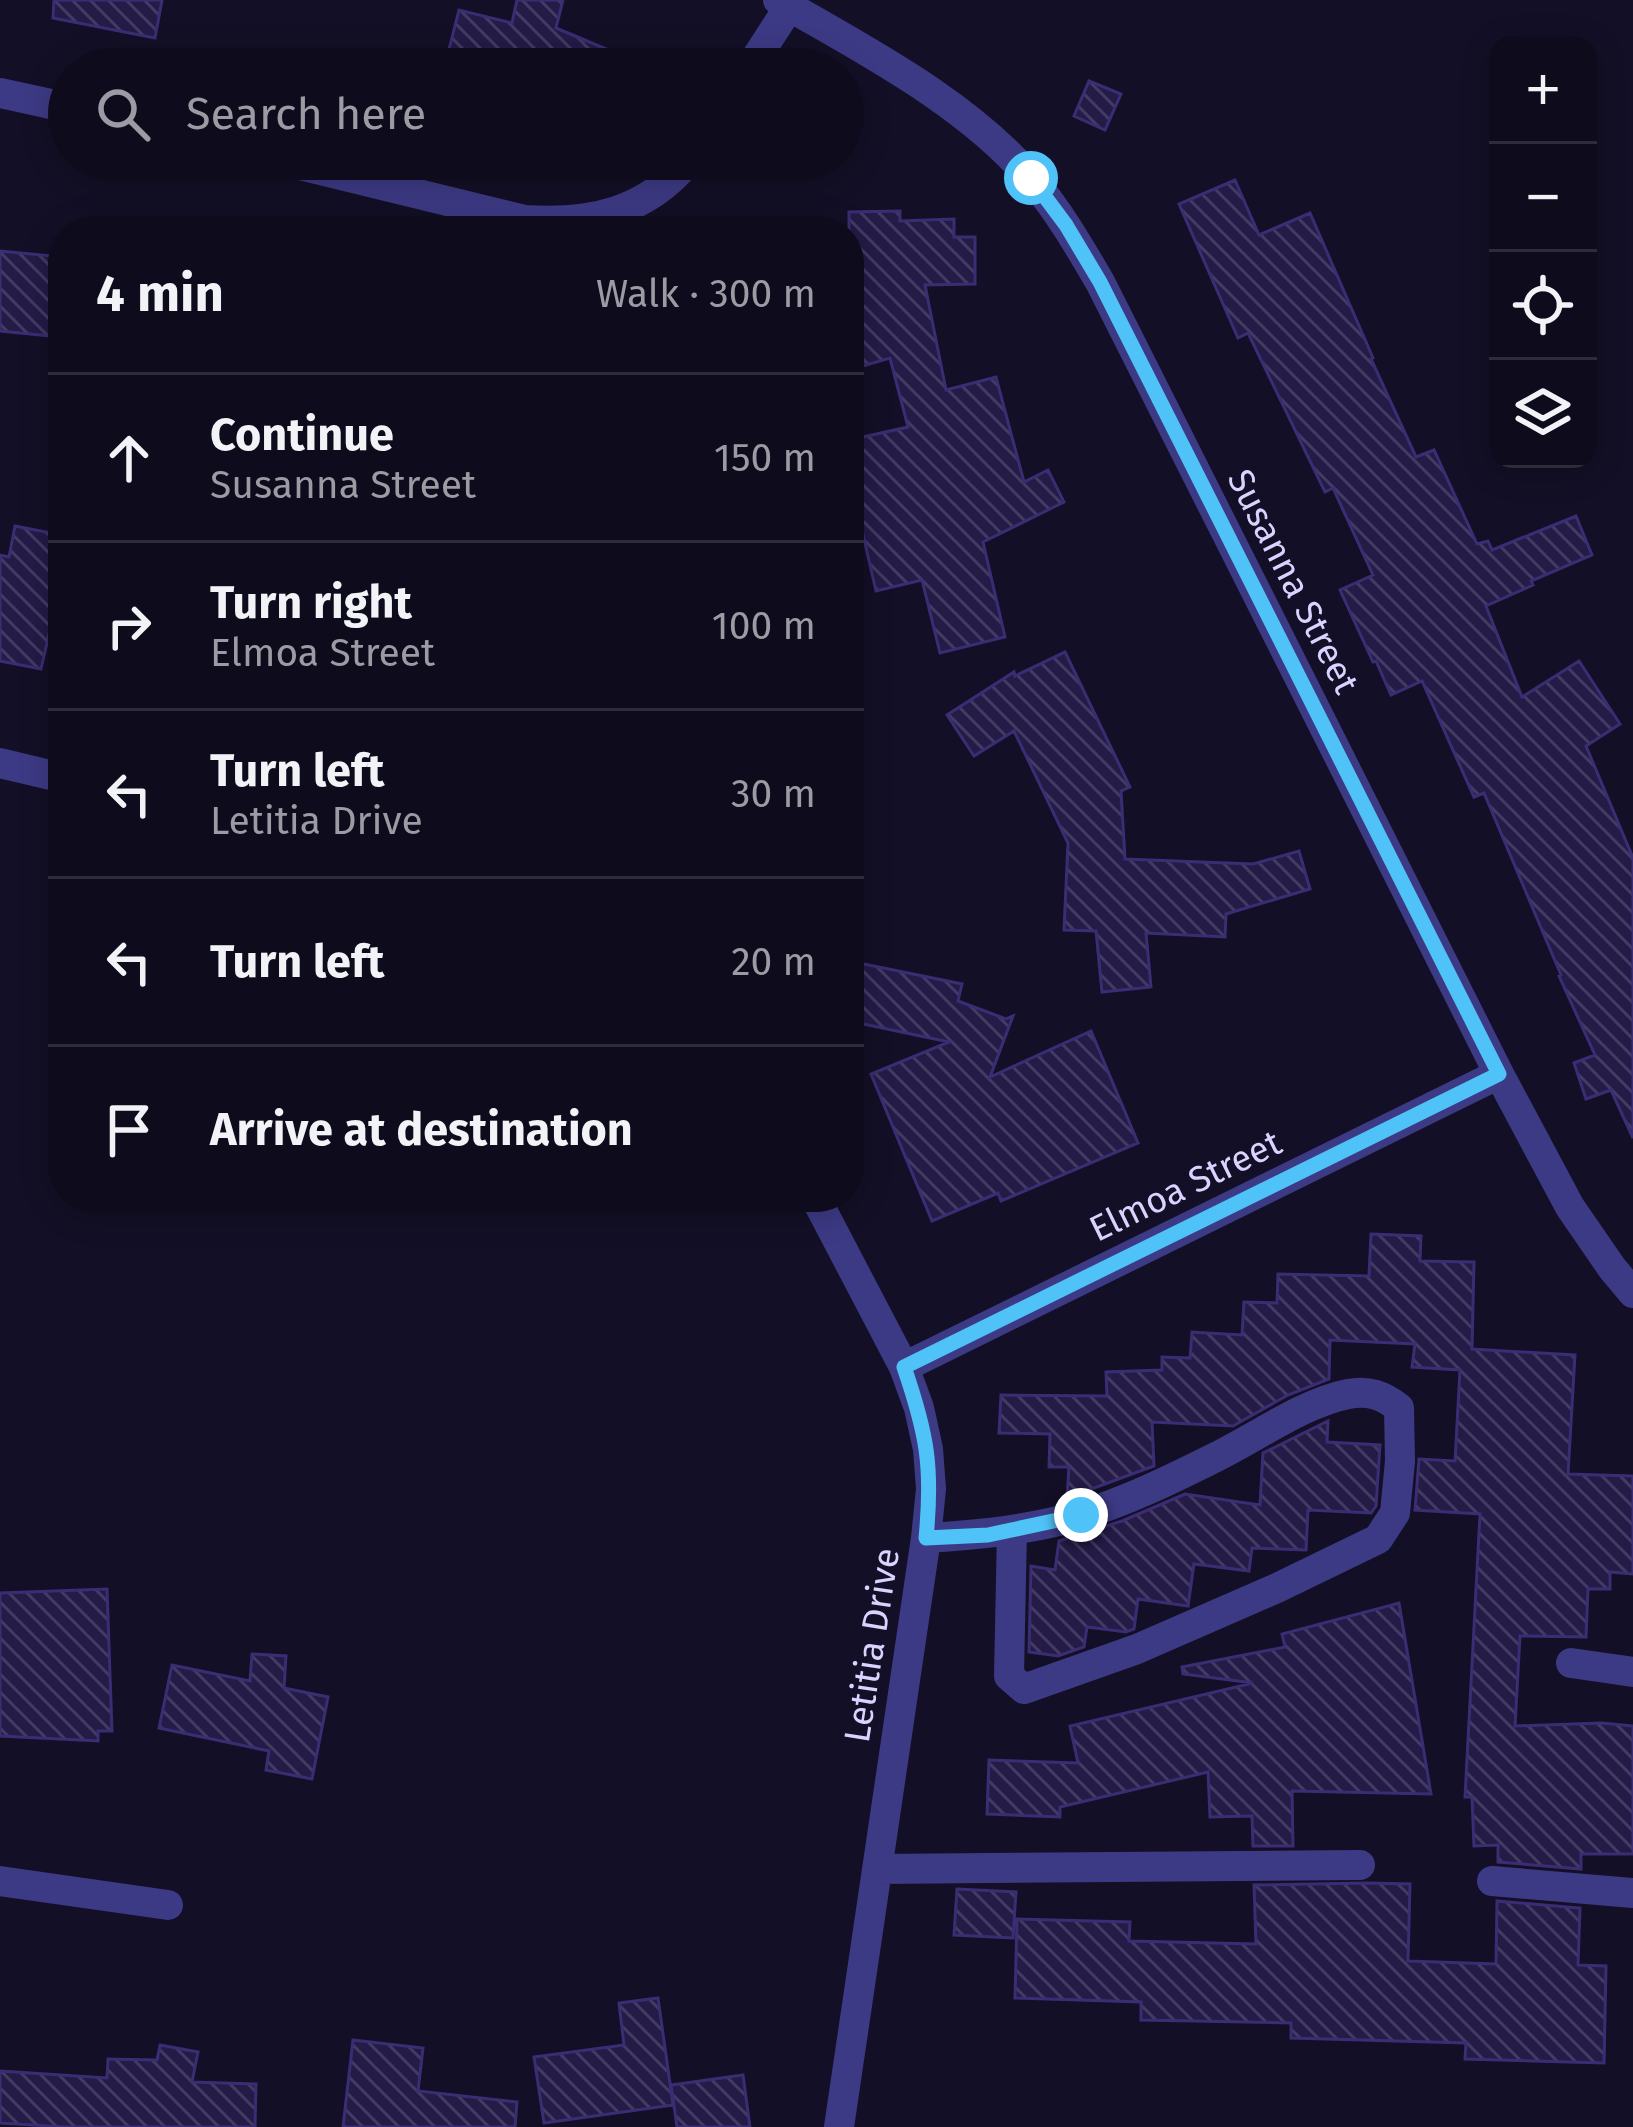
<!DOCTYPE html>
<meta charset="utf-8">
<style>
body{margin:0;font-family:"Fira Sans",sans-serif;background:#171425;color:#f1f3f6}
.controls{position:absolute;right:36px;top:36px;display:grid;overflow:hidden;border-radius:24px;box-shadow:0 6px 30px #0003}
.controls button{width:108px;height:108px;display:grid;place-items:center;padding:0;border:0;border-bottom:3px solid #2e2b3b;background:#0e0b1c;color:#f1f3f6;font:60px sans-serif}
.stop{position:absolute;width:36px;height:36px;margin:-27px;border:9px solid #4fc3f7;border-radius:50%;background:#fff}
.stop.end{background:#4fc3f7;border-color:#fff;box-shadow:0 3px 12px #0008}
.list{margin:0;padding:0;list-style:none}
h2{display:flex;justify-content:space-between;align-items:center;height:156px;margin:0;padding:0 48px;font-size:51px}
h2 small{font-size:39px;font-weight:400;color:#9b9ba3}
.list li{display:grid;grid-template-columns:78px 1fr auto;gap:36px;align-items:center;box-sizing:border-box;height:168px;padding:0 48px;border-top:3px solid #2e2b3b}
.list b{display:block;font-size:45px;white-space:nowrap}
.list p{margin:0;font-size:39px;white-space:nowrap;color:#9b9ba3}
.list em{font-size:39px;font-style:normal;color:#9b9ba3}
.icon{flex:none;width:66px;height:66px;fill:none;stroke:currentColor;stroke-width:2;stroke-linecap:round;stroke-linejoin:round}
.map{position:relative;flex:none;width:1633px;height:2127px;overflow:hidden}
.search{position:absolute;background:#0e0b1c;box-shadow:0 6px 30px #0003;left:48px;top:48px;width:816px;height:132px;display:flex;align-items:center;gap:30px;box-sizing:border-box;padding:0 42px;border-radius:66px;color:#9b9ba3;font-size:45px}
.panel{position:absolute;background:#0e0b1c;box-shadow:0 6px 30px #0003;left:48px;top:216px;width:816px;height:996px;border-radius:48px}
.map>svg:first-child{display:block}
</style>
<div class="map">
<svg width="1633" height="2127" viewBox="0 0 1633 2127">
<defs>
<pattern id="building-back-hatch" width="6" height="6" patternUnits="userSpaceOnUse" patternTransform="scale(3)"><rect width="6" height="6" fill="#241b47"/><path d="M-1 5l2 2M0 0l6 6M5-1l2 2" fill="none" stroke="#433b63"/></pattern>
</defs>
<rect width="100%" height="100%" fill="#130f26"/>
<path fill="url(#building-back-hatch)" stroke="#3b2d73" stroke-width="3" d="M54 0H162L155 38 53 18Z
M517 0H563L556 28 654 69H444L459 10 512 23Z
M1089 81 1121 94 1105 130 1074 116Z
M1235 180 1259 235 1310 213 1373 358 1371 359 1416 457 1434 450 1477 544 1488 541 1492 550 1576 516 1592 555 1531 581 1533 585 1486 606 1522 697 1579 661 1620 724 1586 746 1633 858V1138L1611 1090 1586 1099 1574 1063 1595 1055 1559 976 1561 975 1484 793 1474 797 1422 681 1391 695 1376 661 1373 662 1340 590 1373 575 1333 488 1325 492 1248 333 1238 338 1179 204Z
M900 211V221L954 219V237H975V284L925 285 946 390 996 377 1024 482 1048 470 1064 502 983 542 1005 637 940 653 922 580 876 591 861 526 858 527 849 487V440L908 427 890 358 849 370V212Z
M0 251 63 257V317L53 316 51 336 0 331Z
M15 526 56 534 50 566 63 568V627L51 625 41 669 0 661V555L9 557Z
M1065 652 1130 787 1121 791 1125 859 1253 864 1299 851 1310 889 1226 914 1225 937 1146 933 1151 987 1102 992 1096 931 1064 930 1068 843 1014 731 974 756 947 715 1014 672 1015 676Z
M849 961 962 984 958 1001 1006 1019 1013 1016 990 1077 1091 1031 1138 1143 1001 1201 998 1193 932 1221 871 1074 949 1042 849 1021Z
M1371 1234 1421 1236 1420 1261 1474 1262 1472 1349 1575 1355 1568 1474 1633 1476V1574L1610 1572V1589H1588L1586 1637 1520 1636 1515 1726 1602 1723 1633 1726V1854H1581V1869L1498 1862V1845L1474 1846 1472 1797H1465L1480 1514 1415 1510 1419 1459 1455 1461 1460 1370 1412 1367 1415 1344 1330 1340 1329 1379 1288 1395 1233 1426 1152 1422 1154 1466 1067 1498 1069 1467H1049L1050 1434 999 1433 1001 1395 1107 1396 1106 1372 1162 1370V1357L1190 1358 1192 1332 1242 1335 1244 1302 1277 1303 1278 1274 1369 1276Z
M1328 1421 1327 1442 1380 1445 1376 1506 1371 1513 1308 1510 1306 1550 1252 1548 1249 1571 1194 1564 1188 1606 1138 1599 1134 1629 1126 1632 1087 1627 1084 1647 1058 1656 1029 1652 1031 1566 1055 1570 1059 1541 1122 1521 1185 1494 1260 1505 1263 1453Z
M107 1589 112 1731H98V1741L0 1736V1593Z
M1399 1603 1431 1794 1292 1791 1293 1846H1253L1252 1816 1210 1817 1208 1772 1060 1807V1817L987 1814 989 1760 1078 1763 1070 1726 1253 1683 1183 1674 1182 1667 1285 1647 1282 1634Z
M252 1654 286 1656 284 1688 328 1697 312 1779 266 1770 269 1751 159 1728 172 1665 250 1681Z
M1368 1883 1410 1884 1408 1961 1496 1964 1497 1901 1580 1908 1578 1965 1606 1966 1604 2063 1465 2059 1466 2043 1291 2038V2023L1141 2020V2002L1015 1998 1017 1919 1130 1922 1129 1941 1256 1944 1254 1885Z
M957 1889 1016 1892 1013 1938 954 1935Z
M658 1998 673 2105 544 2123 534 2057 624 2045 619 2003Z
M353 2040 423 2048 418 2091 517 2102 515 2127H343Z
M160 2045 198 2052 192 2082 256 2084 255 2127H64L0 2123V2071L107 2078 108 2059 157 2060Z
M743 2075 750 2127H677L671 2085Z"/>
<g fill="none" stroke-linecap="round" stroke-linejoin="round">
<path stroke="#3d3a85" stroke-width="30" d="M778 0C864 50 970 104 1034 182 1060 213 1080 248 1100 282L1499 1074 1570 1207 1612 1268 1633 1293
M749 69 789 7
M0 93 69 108
M275 159 525 220C591 224 646 213 690 159
M0 763 63 778
M815 1197 904 1367 919 1408 928 1449 931 1489 926 1538 839 2127
M904 1367 1499 1074
M926 1538C978 1535 1030 1530 1081 1515 1127 1501 1172 1479 1216 1457 1257 1437 1303 1403 1348 1394 1368 1390 1383 1395 1399 1408L1400 1461 1395 1513 1378 1539 1277 1588 1137 1649 1024 1689 1009 1676 1012 1530
M1571 1663 1633 1672
M877 1869 1360 1865
M0 1881 168 1905
M1492 1881 1633 1893"/>
</g>
<g fill="none" stroke-linecap="round" stroke-linejoin="round">
<path stroke="#4fc3f7" stroke-width="15" d="M1031 178 1066 225 1100 282 1499 1074 904 1367C927 1434 933 1467 926 1538L988 1535 1081 1515"/>
</g>
<g text-anchor="middle" stroke-width="10" stroke-linejoin="round" paint-order="stroke">
<g font-size="36" fill="#d9d4ff" stroke="#130f26">
<text transform="translate(1294 581) rotate(63)" y="13">Susanna Street</text>
<text transform="translate(1185 1185) rotate(-26)" y="13">Elmoa Street</text>
<text transform="translate(871 1645) rotate(-81)" y="13">Letitia Drive</text>
</g>
</g>
</svg>
<div class="controls">
<button>+</button>
<button>−</button>
<button><svg class="icon" aria-label="locate" viewBox="0 0 24 24"><circle cx="12" cy="12" r="6"/><path d="M12 2v4M12 18v4M2 12h4M18 12h4"/></svg></button>
<button><svg class="icon" aria-label="layers" viewBox="0 0 24 24"><path d="M12 4l9 5-9 5-9-5zM3 14l9 5 9-5"/></svg></button>
</div>
<div class="stop" style="left:1031px;top:178px"></div>
<div class="stop end" style="left:1081px;top:1515px"></div>
<div class="search"><svg class="icon" aria-label="search" viewBox="0 0 24 24"><circle cx="10" cy="10" r="6"/><path d="M15 15l6 6"/></svg>Search here</div>
<section class="panel">
<h2>4 min<small>Walk · 300 m</small></h2>
<ul class="list">
<li><svg class="icon" aria-label="ahead" viewBox="0 0 24 24"><path d="M12 20V5M6 11l6-6 6 6"/></svg><div><b>Continue</b><p>Susanna Street</p></div><em>150 m</em></li>
<li><svg class="icon" aria-label="right" viewBox="0 0 24 24"><path d="M7 20v-9h11M14 6l5 5-5 5"/></svg><div><b>Turn right</b><p>Elmoa Street</p></div><em>100 m</em></li>
<li><svg class="icon" aria-label="left" viewBox="0 0 24 24"><path d="M17 20v-9H6M10 6l-5 5 5 5"/></svg><div><b>Turn left</b><p>Letitia Drive</p></div><em>30 m</em></li>
<li><svg class="icon" aria-label="left" viewBox="0 0 24 24"><path d="M17 20v-9H6M10 6l-5 5 5 5"/></svg><div><b>Turn left</b></div><em>20 m</em></li>
<li><svg class="icon" aria-label="arrive" viewBox="0 0 24 24"><path d="M6 21V4h12l-3 4 3 4H6"/></svg><div><b>Arrive at destination</b></div></li>
</ul>
</section>
</div>
